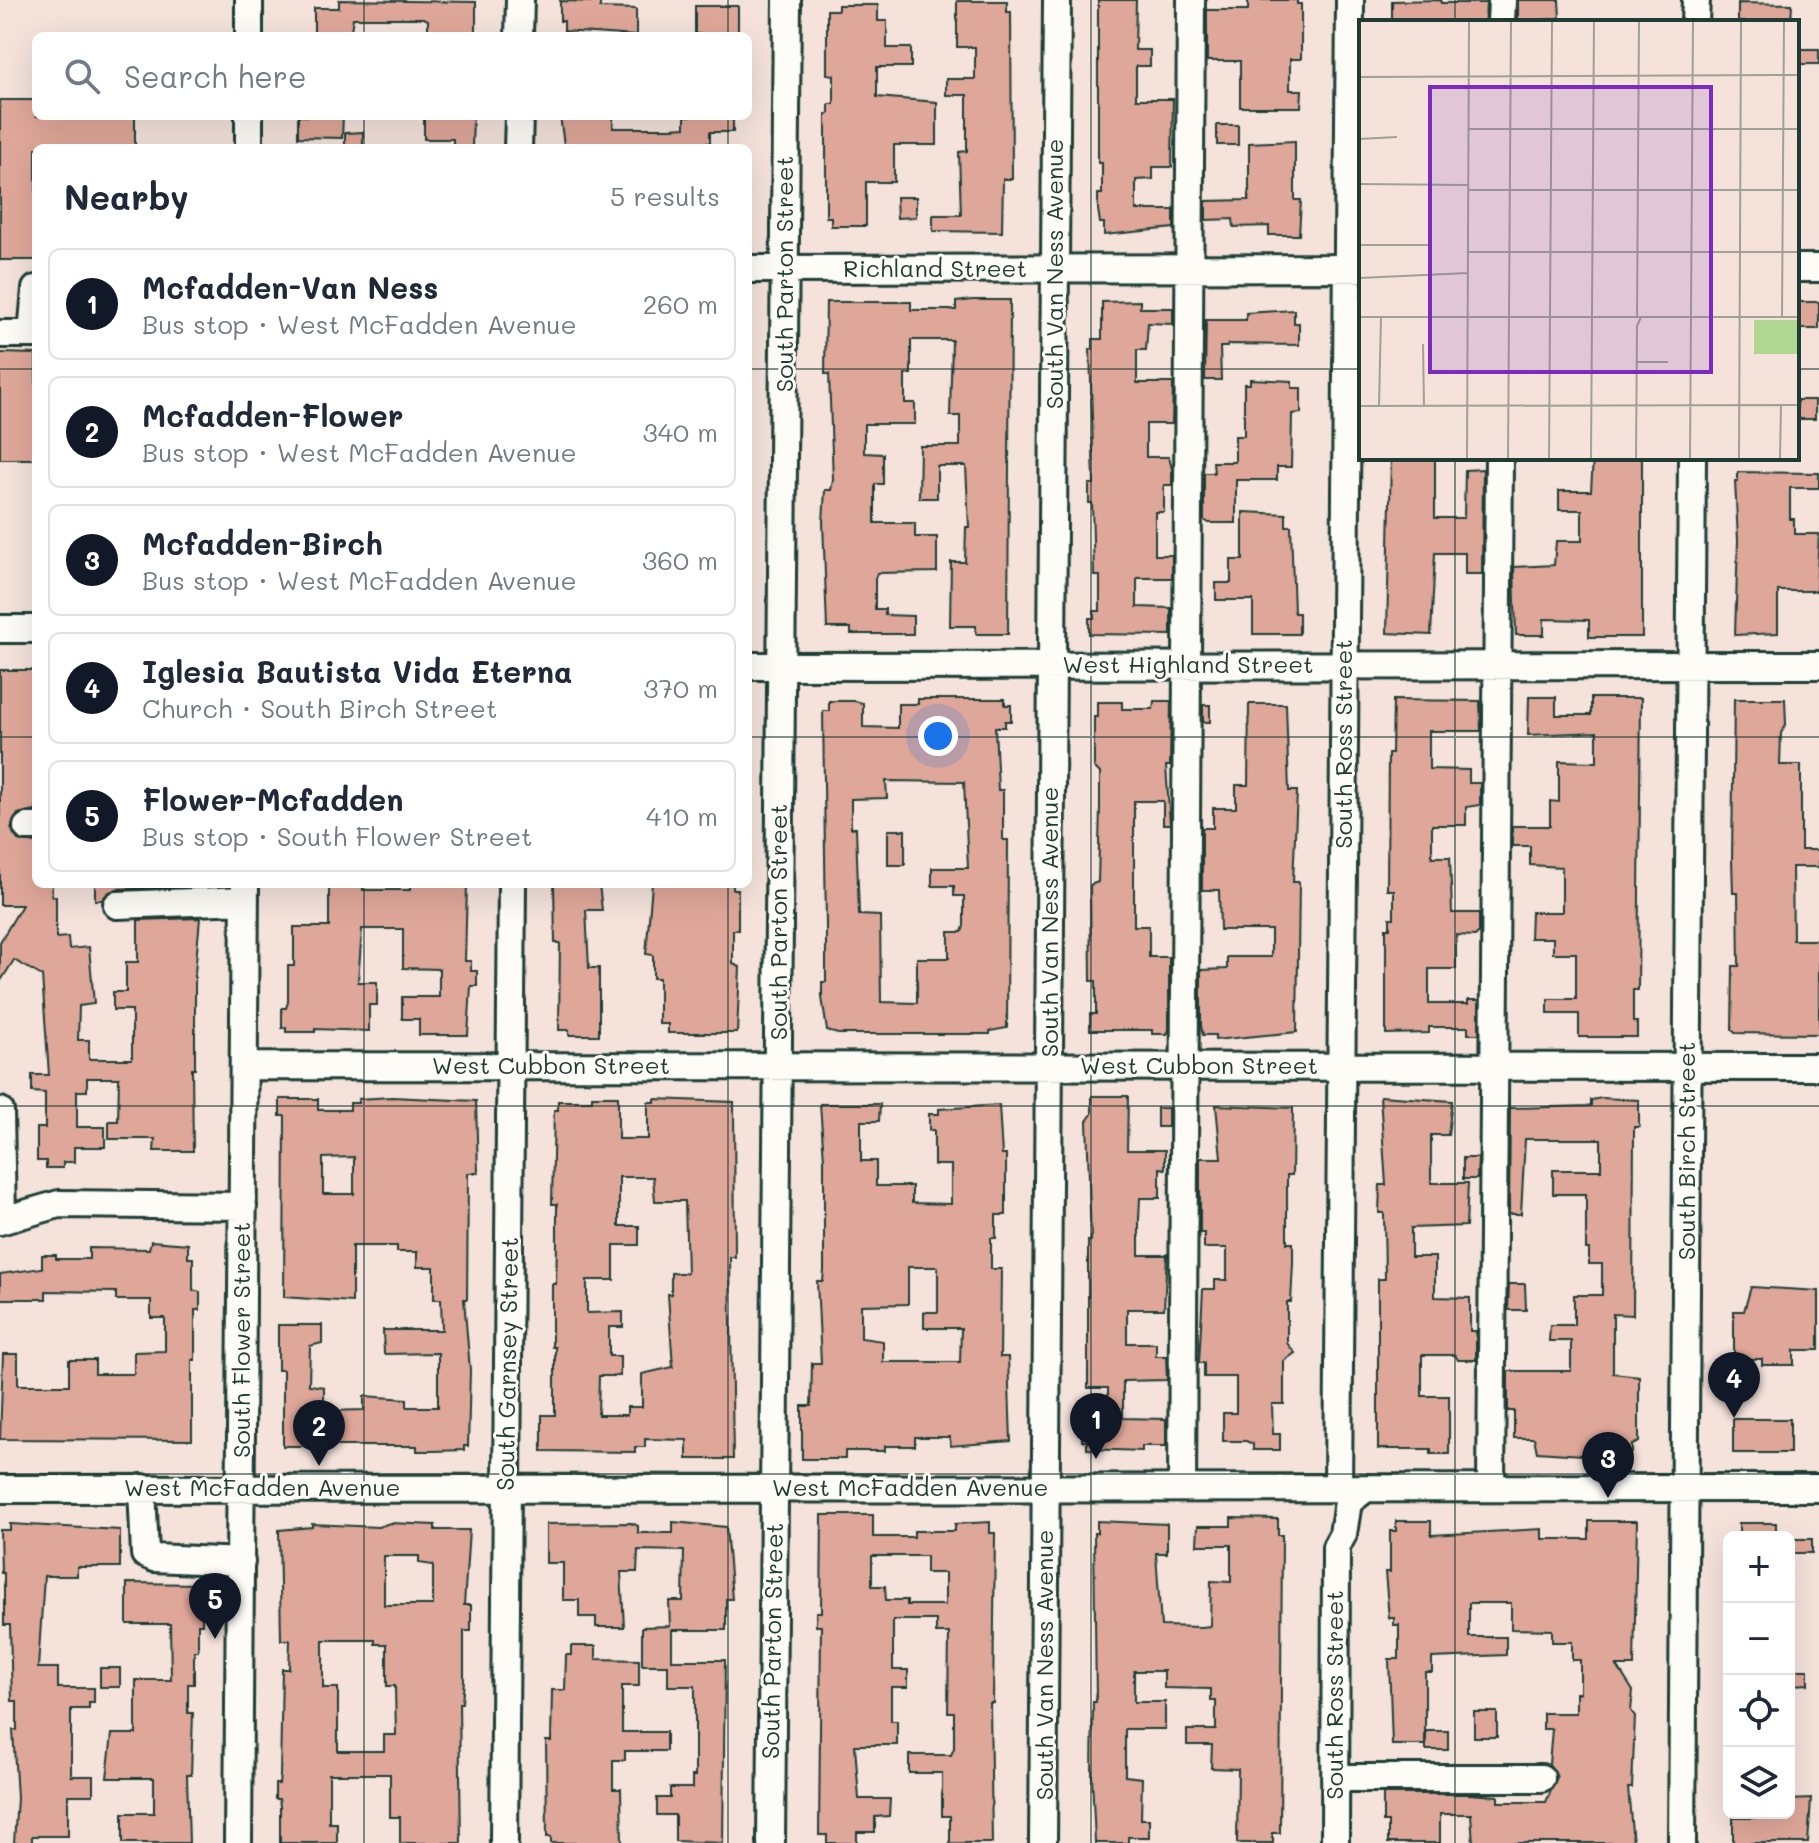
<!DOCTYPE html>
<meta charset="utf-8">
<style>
body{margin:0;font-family:Mali,sans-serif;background:#f6f6f7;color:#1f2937}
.controls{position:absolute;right:24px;bottom:24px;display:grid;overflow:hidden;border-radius:12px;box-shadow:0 8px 32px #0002}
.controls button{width:72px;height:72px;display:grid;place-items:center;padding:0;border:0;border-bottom:2px solid #e0e1e3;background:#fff;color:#1f2937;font:40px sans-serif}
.you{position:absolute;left:938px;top:736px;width:28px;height:28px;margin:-20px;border:6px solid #fff;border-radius:50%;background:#1a73e8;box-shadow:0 0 0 12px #1a73e833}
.badge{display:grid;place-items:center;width:52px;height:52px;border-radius:50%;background:#111827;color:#fff;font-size:26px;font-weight:700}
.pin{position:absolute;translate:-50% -66px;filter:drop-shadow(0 2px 4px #0008)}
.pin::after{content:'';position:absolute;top:42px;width:28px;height:24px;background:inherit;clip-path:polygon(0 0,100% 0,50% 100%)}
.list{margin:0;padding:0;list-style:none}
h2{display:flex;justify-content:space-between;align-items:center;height:104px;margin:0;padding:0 32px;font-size:34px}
h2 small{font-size:26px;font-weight:400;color:#747a83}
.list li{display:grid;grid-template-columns:52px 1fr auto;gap:24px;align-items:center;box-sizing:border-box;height:112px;margin:0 16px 16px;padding:0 16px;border:2px solid #e0e1e3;border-radius:12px}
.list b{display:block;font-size:30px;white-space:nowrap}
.list p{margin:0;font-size:26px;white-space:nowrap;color:#747a83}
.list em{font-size:26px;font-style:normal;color:#747a83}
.icon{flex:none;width:44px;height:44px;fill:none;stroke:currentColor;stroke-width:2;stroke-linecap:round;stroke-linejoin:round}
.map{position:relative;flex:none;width:1819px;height:1843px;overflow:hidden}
.search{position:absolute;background:#fff;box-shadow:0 8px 32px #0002;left:32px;top:32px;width:720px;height:88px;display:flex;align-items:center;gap:20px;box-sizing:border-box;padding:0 28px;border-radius:12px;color:#747a83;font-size:30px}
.panel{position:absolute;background:#fff;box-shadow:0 8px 32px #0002;left:32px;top:144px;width:720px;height:744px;border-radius:12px}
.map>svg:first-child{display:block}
</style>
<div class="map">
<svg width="1819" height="1843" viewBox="0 0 1819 1843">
<rect width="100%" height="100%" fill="#f4e2db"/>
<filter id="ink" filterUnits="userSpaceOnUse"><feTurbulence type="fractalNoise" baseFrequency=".0125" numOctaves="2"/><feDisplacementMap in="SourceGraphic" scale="16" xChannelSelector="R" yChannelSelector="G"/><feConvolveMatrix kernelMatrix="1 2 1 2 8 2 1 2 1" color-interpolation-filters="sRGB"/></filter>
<g filter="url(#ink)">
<path fill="#dfa799" stroke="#1f3d34" stroke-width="2" fill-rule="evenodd" d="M339 0 476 2V36H428V20L424 18H353L350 36H314V8H339Z
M1098 0H1136L1135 50H1150V66H1136V99H1173L1172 167H1153V179L1136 180V210H1174V228L1104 235V223H1100L1098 209V194H1102V163H1098Z
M1248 0H1297V4H1301V59H1290V90H1302L1301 107H1240V61H1207V10H1248Z
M1441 0V3H1486L1485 22 1392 21V1Z
M1518 0H1559L1560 18 1518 22Z
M560 1 600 2V8L636 9V36L564 31V21H560Z
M957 1H1007V12H1011L1012 179H1003L1002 232 933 231V215H961L959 152 967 151V95H946V79H975V47H957Z
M1738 3 1792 4 1791 22H1738Z
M838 5H878V21H887V48H911V67H877V97L937 102V145H894V182H866V226H831V217H826V114H829V104H834V75L827 74V10H838Z
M695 6H738V34H695Z
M1797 49H1819V64H1797Z
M0 100H36V116H135V148H36V260H0Z
M298 116H343L342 138 298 137Z
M424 116H473L472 148H453V139H424Z
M560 116H613V128H670L685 127V116H733V132H710V143H673V148L617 144V148H599V145H564Z
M1217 125H1238V145H1217Z
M363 132V148H345V133Z
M1295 141V200H1301L1299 235H1269V226L1234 227 1233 219 1206 220V201L1249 200V143Z
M896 197H916V217L897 218Z
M973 300H1010L1008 634H976V626H950L951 562H965L966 527H969L966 466H937V498H919L920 446H960V416H950L952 340H911V374H905V403H915V424H864V453L883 454V484H875V523H915V537H937V572L877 573 875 579V609H885V615L913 616V634H851V628H827L823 522 825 490H831L833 480 829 374H825L826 302H911V310H956V302Z
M1140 301V308H1173V324L1148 323 1146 350H1137V383H1173L1172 424H1146V457H1169L1172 469V485H1164V512H1155V555H1172V578H1137V607L1171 608V635L1089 634V618H1094V611H1100V576H1094L1092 503H1089V484H1094L1090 349H1093V339H1102V302Z
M1797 302H1819V329H1797Z
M1294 310V323H1299V345L1228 344 1227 347H1220L1221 380H1205L1206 320H1246V313Z
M0 353 36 354V459H0Z
M1250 379 1292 381V388H1301V413L1292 414 1291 467H1277V480H1236V523H1209L1204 520V473H1214L1213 462H1235V436H1244V384H1250Z
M1797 400H1815V419H1797Z
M1391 458H1435V518H1464L1465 470 1483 469 1482 574H1465V553H1435L1431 635 1387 633Z
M1593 458H1642V637H1589V620L1544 619V635H1516L1514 567 1554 565 1556 541H1582V510H1559V491H1591Z
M1738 472 1819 473V488H1790V519H1794V534H1819L1816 591H1778V633L1735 635 1738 540 1735 481H1738Z
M1243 512 1286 514V526H1291L1294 613H1299V634H1253V600H1216V583H1231V560H1243Z
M0 670H36V811L18 814 11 828 18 840 36 843V884H52V896H56V938L68 937 69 949 89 947 94 1004 79 1006 78 1040H89V1059H132V1010H113V992H126V962H138V920L200 918 195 973V1069H192L193 1151H154L155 1139H109V1121H118L119 1078H87V1091H77V1127H105V1147H74V1162H63V1168H46V1161H37V1128H45V1093L32 1092V1075H49L42 976 14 960 0 982V942L22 905H0Z
M1529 697H1556V715H1591V698H1641L1638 990H1633V1022H1637V1037H1579V1014H1548V999H1576V953H1553V938H1530L1531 912H1562V867L1530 865V846H1512V826H1550V801L1559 802V761L1597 762V732L1528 735Z
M918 699H1005V705H1011V721H1005V727H995L998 790H1003V840H1008L1007 1028 990 1031V1034H838L827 1031 822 997V982H826V927L823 711H829V701H854L863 703V727L898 728V704H918ZM886 781 964 782 968 868H932V886H954V896H964V926L962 932H949V958H917V1003L881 1002 880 916 859 915 856 828H851V799L887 798Z
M1734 699H1785L1786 725 1781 733 1780 765H1801V850H1819V867H1792L1793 940H1819V1034L1735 1033 1732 1029 1733 966H1739L1738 893H1733L1732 859Z
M1393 700 1480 701 1481 731H1429V769L1469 770V783H1480V805L1466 807V825H1432V857H1450L1452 913H1479V932L1475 936 1456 935V969H1429V1004H1468V1000H1479V1034H1468V1027H1429V1033L1386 1034V928H1390V918H1394V890H1387L1388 754H1392Z
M1154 701H1171L1170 766H1166L1170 824H1163V801H1134V926H1149V957H1169V1030L1167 1034H1152V1030H1090V1014H1096V981H1091L1090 885 1098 882 1100 807V773L1094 767V717H1097V702H1122V709H1153Z
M1249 704H1286L1289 791H1297L1293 882H1299L1297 1032 1215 1040V1035H1203L1201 1026V970L1227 969V957H1271V930H1220L1219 890H1202V828H1213V808H1236V785H1248Z
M1203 705H1210V722H1203Z
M888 830H905V865H888Z
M95 884H200V886L116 889 102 900H95Z
M329 884H363V890H410V884H467L465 961H471V971H477V986H471L468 1035H419V1019H402V997H439V969L403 968V929H362L358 982H377V1005H369V1031L315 1029V1032H286V1028H282V1008H286L288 1002V966H294V927H329Z
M554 884H599L602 910H586L589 968H599V1035H569V1030H559L560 943H555Z
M652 884H733V889H738V930H733V964L740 967 737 1033H668V1024H659V978H653V955L646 954Z
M592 1096H618V1139H648V1102H655V1099L734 1102 735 1257H730L733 1459H687V1440L645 1439V1447H635V1452L542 1451V1415H555V1347H552V1284H556L557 1243V1204H552L554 1110H558V1101H592ZM619 1177H653L655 1201H685L687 1273H671V1294H668L673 1367 642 1374V1407H627V1415H598L599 1376H620V1356H609V1327H623V1312L587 1313V1280H614V1245H639V1226H619Z
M1092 1096H1128L1127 1150H1165V1169L1160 1168V1198H1140L1139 1219V1255H1167L1164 1309H1127V1343H1156V1356H1166L1167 1380 1123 1381V1418L1166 1419V1446H1142V1451L1087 1449V1441H1082V1426H1087V1418H1108V1388H1088V1241H1091L1087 1121 1092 1114Z
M1380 1096 1452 1101 1448 1135H1431V1183H1468L1466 1226 1411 1228V1257H1435V1297L1470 1298V1331H1476V1360H1458L1455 1355H1422V1396H1449V1454H1431V1449H1378V1279H1385L1384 1213H1379L1380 1185H1386Z
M392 1097 476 1101 478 1173H468L467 1299H464L470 1370 468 1446H464V1450L434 1451H417V1446H283V1370H278V1325H322V1343L310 1346 309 1385 324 1387V1411L364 1410V1396L407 1399V1407H438V1353L384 1354 383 1330H442L441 1299H434V1267H417V1252H397V1246H352V1302L284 1297 285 1116H280V1099H318V1110H350V1103H358V1099ZM354 1157V1194H323V1158Z
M1602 1098 1639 1100V1127H1634L1633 1315 1613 1314V1373L1639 1376V1442L1632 1445V1453H1613V1457L1537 1452 1534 1438H1514V1411H1508V1371H1571V1341H1549L1550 1325H1574V1295H1602V1264H1589V1249H1586V1194H1553V1170H1601V1139H1525L1521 1214H1509L1510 1108 1591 1106V1100Z
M820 1104H880L879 1121H861V1161H876V1186H912V1203L951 1204V1165H934V1130H929V1114H939V1109L999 1105 1002 1155H1006V1215H996V1238H991V1269H1001L1000 1357H1008L1011 1441 950 1446V1437H915V1446H885V1451H845V1459H802V1406H811L812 1363H821L817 1281H823L824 1271V1159ZM908 1267H938V1312H924V1328H961L960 1362H883V1341L861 1338V1305L908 1304Z
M1216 1105 1293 1108 1292 1175H1287V1243H1293V1263L1291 1302H1287V1343L1295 1353 1284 1361V1404H1272L1273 1434H1280V1450H1253V1444L1246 1441H1223V1413H1236V1377H1204V1363H1199L1203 1289H1215V1280H1227V1248H1204V1233H1200V1158H1221Z
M1157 1108H1168V1127H1157Z
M1463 1158H1478L1477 1179H1463Z
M151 1241 188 1244V1258H193V1290L200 1292V1310H195V1360H192V1440L0 1439 3 1354H18V1385H69V1360H95V1374H134V1352L165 1351V1318H151V1300H116V1292L46 1291V1299H0V1274L42 1268V1255H56V1259H89V1248L149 1249Z
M1509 1284H1525L1526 1310H1508Z
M1751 1287 1819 1291V1350H1794V1365H1762V1359H1734V1311H1744Z
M1733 1419H1790V1453H1733Z
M822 1515H873V1537H914V1531H955V1524L990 1522V1533H995L993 1703H990L992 1843H950V1816H942V1773H909V1755H951L954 1748V1712H948L949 1633H936V1620H893V1670H908V1687H891V1721H897V1745H855L859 1799H890L889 1816 875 1817V1832H857V1843H827V1835H819L821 1626H816V1612H821ZM872 1556H926V1573H945V1605H907V1600H886L885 1586H872Z
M1231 1518 1278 1519V1535H1282L1280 1833H1273V1843H1237L1238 1769 1211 1768 1212 1745H1187V1730H1216V1701H1211V1689L1164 1688V1671H1134V1702H1165V1729H1125V1776L1142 1778 1141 1819H1149V1837H1128V1843H1095L1092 1776 1093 1702H1096L1094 1533H1097V1521L1167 1524V1553H1156L1161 1626 1201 1627 1210 1626 1211 1581 1231 1582V1545H1197L1198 1526H1231Z
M1396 1521H1431V1535L1542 1529V1539H1589V1521H1637L1634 1666H1617L1633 1691 1631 1711 1635 1716 1632 1788H1628L1633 1843H1473L1471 1814H1440V1843H1388V1822H1383V1794H1468L1498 1796V1802H1546L1557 1777 1549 1764 1552 1729H1543V1713H1576V1693H1580V1660H1572V1642H1552V1630L1511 1629V1603H1469V1637H1506V1655L1432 1658V1672H1425V1745H1392L1389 1659H1399V1625H1394V1618H1389L1385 1572H1390V1531H1396Z
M673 1522 726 1527 732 1599H726V1630H672V1660H725L723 1843 675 1841V1815H657V1798H670V1788H692V1776H695V1686H668V1665H642V1627L670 1626 669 1601H683L684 1551 638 1550 637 1572H621L624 1627H596V1617H579V1600H563V1563H546V1524L631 1523 638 1526V1533H673Z
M390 1523 435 1525V1530H469L464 1605H471V1631H464V1680L462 1703H459L461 1843H400V1817H390V1774H329V1823H337V1843H280V1806L279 1799H275V1784H279L280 1776 282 1669H289L290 1640H281L279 1530 312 1527V1524L378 1527ZM384 1556H419V1563L433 1565V1605H384ZM323 1640H375V1644H387V1686H395L396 1735H384V1751H338V1688H323Z
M1739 1523H1776V1537H1739Z
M10 1524 120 1530V1567H77V1576H44L38 1668H58V1688H94V1703H89V1709H71V1776H93V1795H68V1836H32V1843H14L17 1798 13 1730H17V1701H12L10 1625H4V1573H1L0 1530H10Z
M1789 1539H1812V1553H1789Z
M127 1583 202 1584V1624H198V1651H194V1684H188V1713H193L191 1775H187L189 1843H123V1813H154V1778H107L112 1734H136V1680H171L170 1624H127Z
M571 1646H596V1659L639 1660V1686H622V1732H666V1751H625V1760H613V1789H621L622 1843H551V1837H547L546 1741H551L552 1690H565L566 1655H571Z
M100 1668H120V1687H100Z
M1792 1670H1808V1684L1792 1685Z
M1474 1712H1497V1737H1474Z
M1426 1731H1448V1750H1426Z
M1811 1799 1808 1843H1733V1818H1788L1789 1800Z"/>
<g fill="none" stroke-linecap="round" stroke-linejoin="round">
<defs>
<path id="minor" d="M1501 22 1502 0
M1695 22 1696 0
M249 36V0
M519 36 520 0
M249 148V116
M518 148 519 116
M1797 268H1819
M748 269 1361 268
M0 334H36
M32 334 36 289
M0 629H36
M748 666 1819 665
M27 827H36
M117 905 245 900
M244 1066 1819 1067
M0 1111 2 1220
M0 1221 59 1204 243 1206
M142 1488 145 1554 154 1558 241 1562
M1182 1488 1191 0
M1491 1488 1499 458
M0 1489 1819 1488
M1338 1489 1350 0
M1335 1778H1541
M238 1843 245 884
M504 1843 512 884
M771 1843 787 0
M1043 1843 1057 0
M1335 1843 1336 1547 1343 1534 1348 1502 1365 1489
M1682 1843 1692 458"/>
</defs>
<use href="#minor" stroke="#1f3d34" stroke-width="32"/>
<use href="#minor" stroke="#fdfcf7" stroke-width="26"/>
</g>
</g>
<path fill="none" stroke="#1f3d34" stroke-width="2" stroke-opacity="0.55" d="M364 0V36M728 0V36M1091 0V1843M1455 0V22M364 116V148M728 116V148M0 369H36M748 369H1361M1797 369H1819M1455 458V1843M0 737H36M748 737H1819M364 884V1843M728 884V1843M0 1106H1819M0 1474H1819"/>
<g text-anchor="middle" stroke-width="6" stroke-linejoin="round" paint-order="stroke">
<g font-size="24" fill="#1f3d34" stroke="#fdfcf7">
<text x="935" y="277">Richland Street</text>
<text transform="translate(785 274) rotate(-90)" y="8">South Parton Street</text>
<text transform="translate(1055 274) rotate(-90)" y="8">South Van Ness Avenue</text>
<text x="1188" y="673">West Highland Street</text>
<text transform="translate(1344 744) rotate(-90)" y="8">South Ross Street</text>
<text transform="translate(779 922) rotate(-90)" y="8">South Parton Street</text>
<text transform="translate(1050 922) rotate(-90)" y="8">South Van Ness Avenue</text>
<text x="551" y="1074">West Cubbon Street</text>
<text x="1199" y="1074">West Cubbon Street</text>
<text transform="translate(1687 1151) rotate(-90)" y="8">South Birch Street</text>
<text transform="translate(242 1340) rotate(-90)" y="8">South Flower Street</text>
<text transform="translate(508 1364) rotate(-89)" y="8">South Garnsey Street</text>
<text x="262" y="1496">West McFadden Avenue</text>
<text x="910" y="1496">West McFadden Avenue</text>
<text transform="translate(773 1641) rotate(-89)" y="8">South Parton Street</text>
<text transform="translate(1045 1665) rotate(-90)" y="8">South Van Ness Avenue</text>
<text transform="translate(1335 1695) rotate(-90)" y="8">South Ross Street</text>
</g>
</g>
<g transform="translate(1359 20)">
<rect width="440" height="440" fill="#f4e2db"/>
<path d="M395 300H440V334H395Z" fill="#b0d792"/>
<path fill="none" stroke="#9fa098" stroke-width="2" d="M0 57 440 55M110 109H440M0 119 38 117M0 164 109 165M109 170H440M0 225H71L72 256M109 232H440M0 258 109 253M0 297H440M278 297 280 1M423 297 425 1M64 324 65 386M277 342H309M0 386 440 385M20 386 22 297M108 439 110 1M149 439 152 1M190 439 193 1M232 439 235 1M277 439 278 306 282 297M331 439 334 1M380 439 382 1M421 439 422 385"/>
<path fill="#7b2cbf" fill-opacity="0.15" stroke="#7b2cbf" stroke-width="4" d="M71 67H352V352H71Z"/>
<rect width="440" height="440" fill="none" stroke="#1f3d34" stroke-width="4"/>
</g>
</svg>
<div class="controls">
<button>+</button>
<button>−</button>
<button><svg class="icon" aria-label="locate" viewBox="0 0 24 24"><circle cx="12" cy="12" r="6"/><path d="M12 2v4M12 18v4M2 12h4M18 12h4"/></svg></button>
<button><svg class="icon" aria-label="layers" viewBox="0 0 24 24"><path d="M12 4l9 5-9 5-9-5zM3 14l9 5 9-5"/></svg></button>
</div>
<div class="you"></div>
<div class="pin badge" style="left:1096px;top:1459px">1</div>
<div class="pin badge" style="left:319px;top:1466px">2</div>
<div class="pin badge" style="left:1608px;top:1498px">3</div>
<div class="pin badge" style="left:1734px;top:1418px">4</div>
<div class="pin badge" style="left:215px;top:1639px">5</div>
<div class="search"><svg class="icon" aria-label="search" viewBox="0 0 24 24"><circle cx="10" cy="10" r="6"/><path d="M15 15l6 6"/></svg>Search here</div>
<section class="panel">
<h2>Nearby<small>5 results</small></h2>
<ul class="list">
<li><span class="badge">1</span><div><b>Mcfadden-Van Ness</b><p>Bus stop · West McFadden Avenue</p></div><em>260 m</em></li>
<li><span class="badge">2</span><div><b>Mcfadden-Flower</b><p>Bus stop · West McFadden Avenue</p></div><em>340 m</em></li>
<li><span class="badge">3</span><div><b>Mcfadden-Birch</b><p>Bus stop · West McFadden Avenue</p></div><em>360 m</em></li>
<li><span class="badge">4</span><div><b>Iglesia Bautista Vida Eterna</b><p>Church · South Birch Street</p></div><em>370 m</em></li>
<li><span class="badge">5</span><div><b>Flower-Mcfadden</b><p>Bus stop · South Flower Street</p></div><em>410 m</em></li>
</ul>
</section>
</div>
